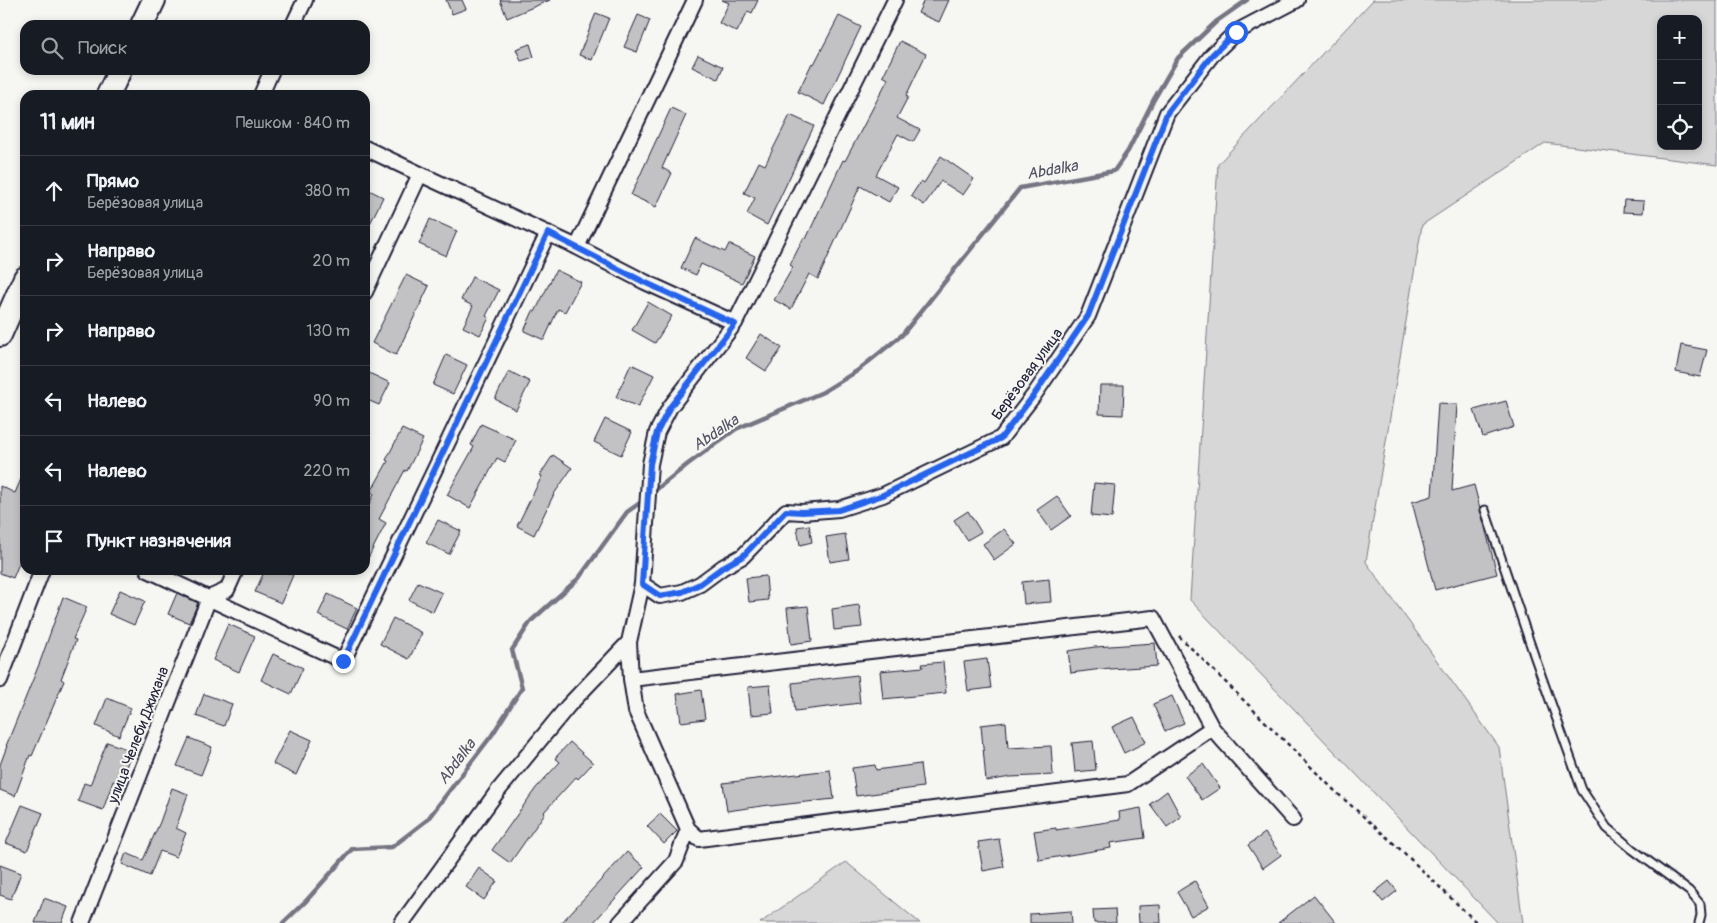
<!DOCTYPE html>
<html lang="ru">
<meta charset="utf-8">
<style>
body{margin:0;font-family:Pangolin,sans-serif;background:#20242c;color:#f1f3f6}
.controls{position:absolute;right:15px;top:15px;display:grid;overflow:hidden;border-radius:10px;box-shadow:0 2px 8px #0003}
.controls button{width:45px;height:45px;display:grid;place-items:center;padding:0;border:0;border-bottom:1px solid #363941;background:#171b24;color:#f1f3f6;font:25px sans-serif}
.stop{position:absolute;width:15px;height:15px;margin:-11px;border:4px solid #2563eb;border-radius:50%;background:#fff}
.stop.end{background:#2563eb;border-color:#fff;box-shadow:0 1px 5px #0008}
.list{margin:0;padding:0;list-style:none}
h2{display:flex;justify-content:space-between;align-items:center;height:65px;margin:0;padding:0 20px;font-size:21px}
h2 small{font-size:16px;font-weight:400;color:#9ea1a6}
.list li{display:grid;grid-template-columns:32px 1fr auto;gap:15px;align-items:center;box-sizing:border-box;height:70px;padding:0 20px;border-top:1px solid #363941}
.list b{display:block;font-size:19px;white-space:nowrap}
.list p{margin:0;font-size:16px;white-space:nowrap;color:#9ea1a6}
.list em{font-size:16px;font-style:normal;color:#9ea1a6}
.icon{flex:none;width:28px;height:28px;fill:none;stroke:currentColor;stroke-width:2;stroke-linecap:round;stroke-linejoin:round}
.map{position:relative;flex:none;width:1717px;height:923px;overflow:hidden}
.search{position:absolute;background:#171b24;box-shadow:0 2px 8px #0003;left:20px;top:20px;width:350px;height:55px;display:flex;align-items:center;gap:12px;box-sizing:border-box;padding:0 18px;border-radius:15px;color:#9ea1a6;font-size:19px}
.panel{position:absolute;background:#171b24;box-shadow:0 2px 8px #0003;left:20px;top:90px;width:350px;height:485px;border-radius:15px}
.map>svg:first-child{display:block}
</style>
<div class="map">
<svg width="1717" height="923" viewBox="0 0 1717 923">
<rect width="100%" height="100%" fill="#f6f6f2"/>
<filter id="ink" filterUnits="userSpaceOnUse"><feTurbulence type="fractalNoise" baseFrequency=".02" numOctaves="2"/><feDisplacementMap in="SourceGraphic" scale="10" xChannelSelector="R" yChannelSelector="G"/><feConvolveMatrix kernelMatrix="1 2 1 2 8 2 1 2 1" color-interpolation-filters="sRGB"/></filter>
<g filter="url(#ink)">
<path fill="#d7d7d7" stroke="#7c7c89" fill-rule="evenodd" d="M1373 0H1717V165L1545 143 1422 225 1366 562 1499 747 1523 923H1498L1190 600 1218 164ZM1661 19H1698V146H1661Z
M846 862 920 923H760Z"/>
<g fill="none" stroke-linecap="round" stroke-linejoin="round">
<path stroke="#757583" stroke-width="4.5" d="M652 493 688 464 736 429 823 392 857 371 902 335 1020 188 1114 171 1128 151 1153 101 1178 58 1217 21 1247 0
M283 923 306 901 352 849 392 847 427 820 492 735 522 688 512 650 531 621 579 578 627 512 644 500"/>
</g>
<path fill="#c2c2c4" stroke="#22223b" d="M446 0H462L466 9 452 14Z
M500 0H550L507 18Z
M722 0H758L752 13 748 11 737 32 719 23 729 3Z
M924 0H949L939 22 918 13Z
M596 13 609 18 592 60 579 55Z
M638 15 650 20 637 52 624 47Z
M839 16 861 27 824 105 798 92 812 63 814 64Z
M900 41 926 54 906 96 908 97 897 118 920 130 913 142 898 134 876 175 898 187 889 202 860 186 818 279 809 274 791 309 774 300 793 267 790 265 804 237 806 239 843 160 845 161 888 79 883 76Z
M530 44 534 57 521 61 516 49Z
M698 55 723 67 718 79 692 67Z
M671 108 686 115 662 168 672 173 656 207 631 195Z
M790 115 814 126 767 225 747 214 755 198 744 193 759 162 765 165Z
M941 156 974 179 963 195 941 181 924 205 911 196 921 181 924 183Z
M365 188 383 197 365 234Z
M1624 200 1644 201 1643 213 1623 212Z
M430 219 457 231 446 256 419 244Z
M695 238 725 252 729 244 755 256 742 283 701 264 696 275 681 268Z
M556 270 581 282 565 312 558 309 544 340 524 331 533 311 535 312Z
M406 275 429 286 396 355 372 343Z
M472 277 499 290 486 316 489 318 480 335 463 327 473 306 461 300Z
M648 302 672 316 655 343 632 330Z
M761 334 782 348 766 371 746 358Z
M1681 345 1707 350 1700 377 1676 372Z
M446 355 467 365 453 394 433 385Z
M631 364 654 375 638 407 616 397Z
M365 371 390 383 379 405 365 399Z
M509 371 530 382 516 410 495 399Z
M1100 385H1124L1123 415 1099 414Z
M1506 401 1514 427 1483 437 1474 410Z
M1438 403 1457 404 1452 491 1474 485 1497 574 1435 590 1412 502 1432 496Z
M605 419 632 432 621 455 594 442Z
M481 424 516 440 505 462 497 458 470 508 447 495 474 447 471 445Z
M402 429 423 439 407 471 405 470 379 519 386 523 365 564V513L374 494 371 492 388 461 386 460Z
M553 455 572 468 554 494 534 535 517 526 542 476 540 475Z
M25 470V549L13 578 0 573V486L15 493Z
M1094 483 1115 485 1112 518 1091 516Z
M1057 496 1071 516 1051 530 1037 510Z
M968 511 981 532 967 540 954 520Z
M438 520 461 531 449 554 426 543Z
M809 525 812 542 800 545 797 527Z
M1004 529 1016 544 994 560 983 544Z
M845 534 849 559 830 562 826 537Z
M265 570H281L293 575 281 603 255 592Z
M766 576 768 600 749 602 746 578Z
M1049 579 1051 602 1024 604 1022 582Z
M418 582 442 593 433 612 409 600Z
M120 590 145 601 134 625 109 614Z
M177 593 198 603 189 623 168 614Z
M328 594 357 608 347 629 318 615Z
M63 597 87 607 73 639 76 640 61 679 64 681 32 756 30 755 15 796 0 790V765L7 746H6L40 662Z
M859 605 862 627 834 630 832 609Z
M808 606 812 641 791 644 787 608Z
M393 618 422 633 409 659 380 644Z
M228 624 255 636 239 672 213 660Z
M1155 643 1157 666 1110 669V668L1071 673 1068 651 1095 647Z
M273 654 303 668 291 694 261 680Z
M987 659 991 688 968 691 964 662Z
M943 662 946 693 883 699 880 671 923 667 922 664Z
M857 675 860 703 795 711 792 683Z
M770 685 773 713 751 715 748 687Z
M701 690 705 719 681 722 677 694Z
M204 694 232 704 224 726 196 716Z
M1172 696 1184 723 1165 731 1153 704Z
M107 698 131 708 119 736 96 726Z
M1134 717 1146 742 1124 753 1112 727Z
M1006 722 1008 748 1051 746 1053 775 1011 777 986 781 981 725Z
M290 730 312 740 296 775 273 764Z
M189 738 212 747 201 775 177 766Z
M1093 741 1096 770 1075 772 1072 743Z
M107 742 132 751 120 783 113 781 103 810 78 801 84 783 90 785Z
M570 742 593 763 578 779 576 777 544 812 545 813 510 863 492 850 536 788 560 762 555 758Z
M920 764 923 787 856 796 852 768 875 765 876 770Z
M1203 764 1220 788 1202 800 1185 776Z
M830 770 834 799 770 806 769 805 727 811 723 783Z
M172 788 188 794 176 828 186 833 176 857 160 851 150 876 122 864 126 853 143 860 160 822Z
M1167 791 1181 817 1167 827 1150 804Z
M22 805 43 813 27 851 6 843Z
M1141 808 1145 838 1110 843 1111 848 1039 860 1034 831 1056 828V830L1120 820 1119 812Z
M660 814 677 831 664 844 647 826Z
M1265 833 1281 855 1263 868 1248 845Z
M999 839 1004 867 983 871 978 842Z
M627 852 644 867 593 923H561Z
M0 865 21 873 11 899 0 895Z
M479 868 497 881 484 900 466 887Z
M1195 881 1209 906 1191 916 1177 892Z
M1389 881 1397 891 1383 902 1375 892Z
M1314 895 1336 923H1278Z
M44 898 68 907 62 923H35Z
M1160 905 1161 923H1139L1138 906Z
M1115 909 1116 923H1094L1093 910Z
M1071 911 1072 923H1030V914Z"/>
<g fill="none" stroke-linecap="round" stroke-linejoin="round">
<defs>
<path id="lane" d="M1485 510 1535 658 1582 790 1607 828 1632 849 1689 891 1700 904 1701 915 1699 923"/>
<path id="street" d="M293 25 305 0
M261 95 272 70
M365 148 420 174 365 292
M420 174 577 247 645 282 735 323
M577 247 695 0
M148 570 343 661 548 233
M642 584 660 596 682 592 700 584 723 567 743 556 786 511 802 512 839 509 883 495 1001 438 1034 395 1088 316 1167 113 1212 55 1236 32 1297 0
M631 679 1153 618 1212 728 1293 819
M0 680 42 570
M688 829 636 711 631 679 629 642 642 584 650 464 657 432 670 407 735 323 895 0
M82 923 209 598 227 590 236 570
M402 923 497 792 568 706 629 642
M620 923 676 861 688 829 699 839 1128 784 1212 728"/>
<path id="primary" d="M142 25 154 0
M108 95 120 70
M0 335 25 278"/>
</defs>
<use href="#lane" stroke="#22223b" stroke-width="11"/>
<use href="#street" stroke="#22223b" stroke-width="18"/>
<use href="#primary" stroke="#22223b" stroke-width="26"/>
<path stroke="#22223b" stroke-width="2.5" stroke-dasharray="4 4" stroke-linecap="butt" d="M1179 636 1336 792 1401 850 1477 923"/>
<use href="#lane" stroke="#f6f6f2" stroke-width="7"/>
<use href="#street" stroke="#f6f6f2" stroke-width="14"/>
<use href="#primary" stroke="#f6f6f2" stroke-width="22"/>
</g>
</g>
<g fill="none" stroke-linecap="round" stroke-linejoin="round" filter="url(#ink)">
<path stroke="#2563eb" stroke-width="6" d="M343 661 548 233 644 282 735 324 670 407 657 432 650 464 642 584 660 596 682 592 700 584 723 567 743 556 786 511 802 512 839 510 883 495 1001 438 1034 395 1088 316 1167 113 1212 55 1236 32"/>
</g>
<g text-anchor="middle" stroke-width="4" stroke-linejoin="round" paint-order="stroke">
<g font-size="15" fill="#22223b" stroke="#f6f6f2">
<text transform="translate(1027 374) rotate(-54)" y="5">Берёзовая улица</text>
<text transform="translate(138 735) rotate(-69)" y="5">улица Челеби Джихана</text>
</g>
<g font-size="16" font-style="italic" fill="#535365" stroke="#f6f6f2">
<text transform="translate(1052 169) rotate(-10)" y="6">Abdalka</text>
<text transform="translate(715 432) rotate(-34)" y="6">Abdalka</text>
<text transform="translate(456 761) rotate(-53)" y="6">Abdalka</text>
</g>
</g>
</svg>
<div class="controls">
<button>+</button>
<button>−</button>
<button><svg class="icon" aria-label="locate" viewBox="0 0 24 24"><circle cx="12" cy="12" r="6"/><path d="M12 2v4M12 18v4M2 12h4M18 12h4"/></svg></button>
</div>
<div class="stop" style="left:1236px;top:32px"></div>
<div class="stop end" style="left:343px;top:661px"></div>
<div class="search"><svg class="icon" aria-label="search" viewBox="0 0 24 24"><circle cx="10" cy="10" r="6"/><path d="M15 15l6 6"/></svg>Поиск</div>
<section class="panel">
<h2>11 мин<small>Пешком · 840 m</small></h2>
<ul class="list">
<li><svg class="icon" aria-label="ahead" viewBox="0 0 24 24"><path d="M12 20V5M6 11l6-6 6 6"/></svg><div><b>Прямо</b><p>Берёзовая улица</p></div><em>380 m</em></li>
<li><svg class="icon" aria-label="right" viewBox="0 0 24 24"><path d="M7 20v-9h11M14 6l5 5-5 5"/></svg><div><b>Направо</b><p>Берёзовая улица</p></div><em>20 m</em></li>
<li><svg class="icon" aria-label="right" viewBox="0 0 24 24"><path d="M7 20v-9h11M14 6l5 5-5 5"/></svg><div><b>Направо</b></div><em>130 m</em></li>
<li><svg class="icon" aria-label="left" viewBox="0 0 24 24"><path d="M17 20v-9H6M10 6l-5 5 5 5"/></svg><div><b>Налево</b></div><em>90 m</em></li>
<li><svg class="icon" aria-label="left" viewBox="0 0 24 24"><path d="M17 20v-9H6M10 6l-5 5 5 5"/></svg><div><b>Налево</b></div><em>220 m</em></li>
<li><svg class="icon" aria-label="arrive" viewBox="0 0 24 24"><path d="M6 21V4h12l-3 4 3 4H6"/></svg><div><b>Пункт назначения</b></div></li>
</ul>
</section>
</div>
